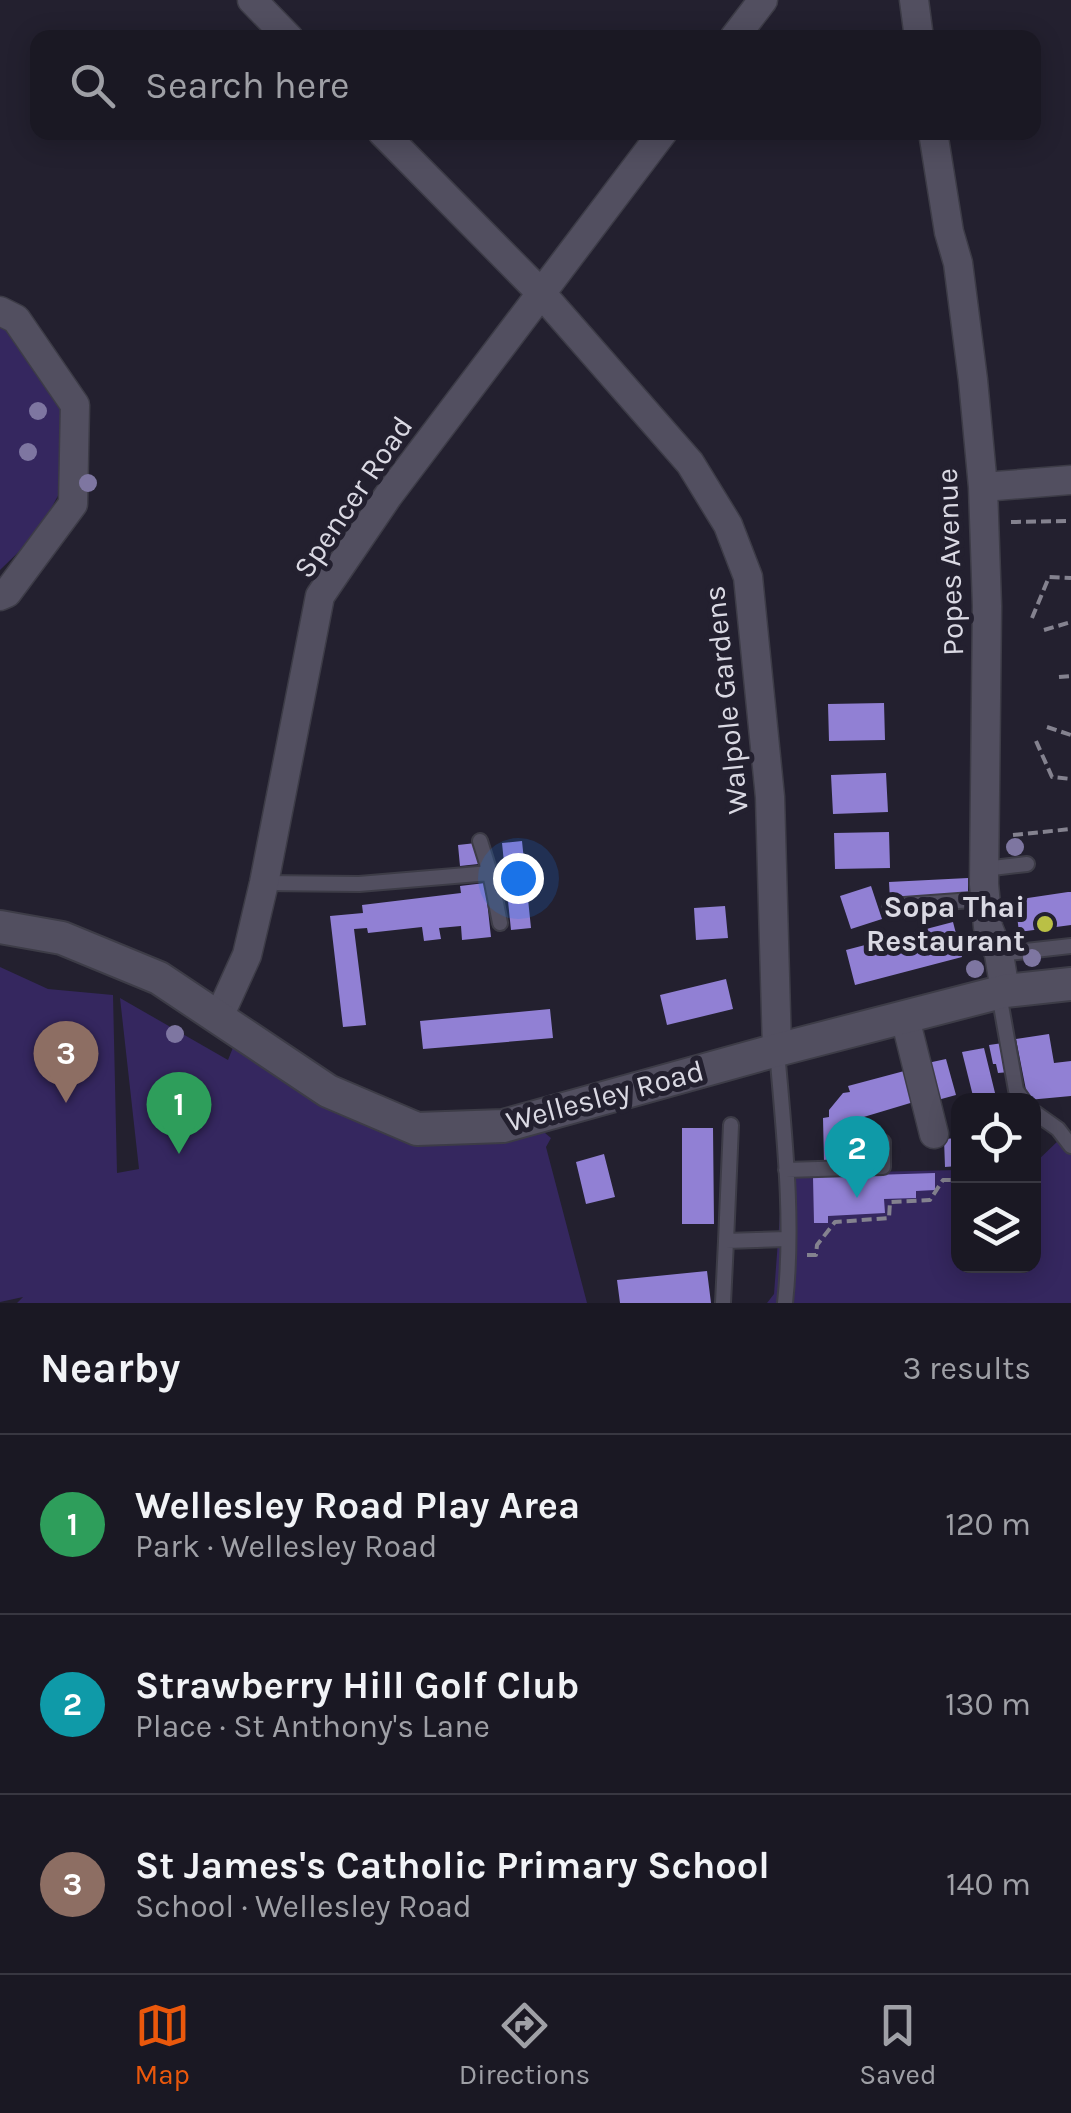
<!DOCTYPE html>
<meta charset="utf-8">
<style>
body{margin:0;font-family:Karla,sans-serif;background:#23212b;color:#f1f3f6}
.controls{position:absolute;right:30px;bottom:30px;display:grid;overflow:hidden;border-radius:20px;box-shadow:0 5px 25px #0003}
.controls button{width:90px;height:90px;display:grid;place-items:center;padding:0;border:0;border-bottom:2px solid #383741;background:#1a1823;color:#f1f3f6;font:50px sans-serif}
.you{position:absolute;left:518px;top:878px;width:35px;height:35px;margin:-25px;border:8px solid #fff;border-radius:50%;background:#1a73e8;box-shadow:0 0 0 15px #1a73e833}
.badge{display:grid;place-items:center;width:65px;height:65px;border-radius:50%;background:#ea580c;color:#fff;font-size:32px;font-weight:700}
.pin{position:absolute;translate:-50% -82px;filter:drop-shadow(0 2px 5px #0008)}
.pin::after{content:'';position:absolute;top:52px;width:35px;height:30px;background:inherit;clip-path:polygon(0 0,100% 0,50% 100%)}
.list{margin:0;padding:0;list-style:none}
h2{display:flex;justify-content:space-between;align-items:center;height:130px;margin:0;padding:0 40px;font-size:42px}
h2 small{font-size:32px;font-weight:400;color:#9fa0a6}
.list li{display:grid;grid-template-columns:65px 1fr auto;gap:30px;align-items:center;box-sizing:border-box;height:180px;padding:0 40px;border-top:2px solid #383741}
.list b{display:block;font-size:38px;white-space:nowrap}
.list p{margin:0;font-size:32px;white-space:nowrap;color:#9fa0a6}
.list em{font-size:32px;font-style:normal;color:#9fa0a6}
.icon{flex:none;width:55px;height:55px;fill:none;stroke:currentColor;stroke-width:2;stroke-linecap:round;stroke-linejoin:round}
.map{position:relative;flex:none;width:1071px;height:1303px;overflow:hidden}
.search{position:absolute;background:#1a1823;box-shadow:0 5px 25px #0003;left:30px;right:30px;top:30px;height:110px;display:flex;align-items:center;gap:25px;box-sizing:border-box;padding:0 35px;border-radius:20px;color:#9fa0a6;font-size:38px}
.sheet{height:670px;background:#1a1823}
nav{display:flex;justify-content:space-around;align-items:center;box-sizing:border-box;height:140px;border-top:2px solid #383741;background:#1a1823;font-size:28px;color:#9fa0a6}
nav a{display:grid;justify-items:center;gap:5px}
nav .on{color:#ea580c}
.map>svg:first-child{display:block}
</style>
<div class="map">
<svg width="1071" height="1303" viewBox="0 0 1071 1303">
<rect width="100%" height="100%" fill="#23202f"/>
<path fill="#35275f" d="M0 323 15 331 64 405 61 490 38 533 0 570Z
M0 967 48 989 113 995 117 1173 139 1169 120 998 228 1060 234 1045 411 1136 520 1131 545 1133 551 1138 546 1147 587 1303H17L23 1297 0 1302Z
M1071 1134V1303H767L774 1294 783 1174 958 1170V1266H1034V1164L1061 1138Z"/>
<path fill="#9180d4" d="M884 703 885 740 829 741 828 704Z
M886 773 888 812 833 814 831 775Z
M889 832 890 868 835 869 834 833Z
M522 841 531 928 511 930 502 843Z
M476 843 478 864 460 866 458 845Z
M968 878V896L890 900 889 882Z
M485 883 491 937 462 940 461 926 439 928 441 939 424 941 422 927 368 933 367 928 354 929 366 1025 343 1027 330 916 363 913 362 905 461 893 460 886Z
M871 886 882 919 851 929 840 896Z
M1068 892H1071V925L1019 932 1015 900Z
M725 906 728 938 696 940 694 908Z
M953 922 962 957 855 985 846 950Z
M726 979 733 1009 667 1025 660 995Z
M550 1009 553 1038 423 1049 420 1021Z
M1049 1034 1054 1063 1071 1061V1096L1028 1100 1016 1039Z
M1003 1043 1009 1072 998 1073 996 1064H993L989 1045Z
M984 1048 996 1097 974 1100 962 1052Z
M946 1059 956 1095 934 1101 923 1064Z
M908 1070 917 1101 857 1119 858 1162H824L823 1118 829 1117V1110L843 1093 850 1092 848 1086Z
M682 1128H713L714 1224H682Z
M958 1138V1166L945 1167 944 1139Z
M604 1154 615 1197 586 1204 576 1162Z
M935 1173V1190L916 1191V1198L884 1199 885 1213 828 1216V1223H814L813 1177Z
M707 1271 711 1303H620L617 1280Z"/>
<g fill="none" stroke-linecap="round" stroke-linejoin="round">
<defs>
<path id="service" d="M480 841 490 873 500 923
M984 869 1027 864
M264 883 359 884 490 873
M890 906 986 899
M999 954 1071 946
M999 994 1016 1090 1023 1100
M777 1051C784 1134 794 1219 785 1303
M1034 1112 1058 1129 1071 1146
M731 1125 726 1241 787 1239
M786 1170 883 1167V1142
M723 1303 726 1241"/>
<path id="minor" d="M252 0 289 38
M914 0 919 38
M734 38 763 0
M382 132 541 293 690 463 728 525 748 577 770 797 777 1050
M933 132 949 232 958 263 973 380 983 487 987 606 984 884 988 927 999 954 1005 991
M0 311 16 319 75 405 73 504 7 593 0 596
M983 487 1071 480
M905 1018 934 1134
M218 1019 247 955 264 883 320 596 388 496 663 132"/>
<path id="tertiary" d="M0 927 62 938 159 978 328 1091 417 1129 503 1126 777 1050 1005 991 1071 984"/>
</defs>
<use href="#service" stroke="#3d3c47" stroke-width="18"/>
<use href="#minor" stroke="#3d3c47" stroke-width="31"/>
<use href="#tertiary" stroke="#3d3c47" stroke-width="36"/>
<path stroke="#84828f" stroke-width="4" stroke-dasharray="10 5" stroke-linecap="butt" d="M1011 522 1071 521
M1032 618 1049 577 1071 578
M1044 630 1071 622
M1059 677 1071 676
M1047 727 1071 735
M1036 741 1052 777 1071 779
M1013 835 1071 829
M807 1255H816L817 1245 835 1222 889 1218 890 1202 930 1200 943 1180H958"/>
<use href="#service" stroke="#524f60" stroke-width="14"/>
<use href="#minor" stroke="#524f60" stroke-width="28"/>
<use href="#tertiary" stroke="#524f60" stroke-width="32"/>
</g>
<g fill="#7e76a1">
<circle cx="38" cy="411" r="9"/>
<circle cx="28" cy="452" r="9"/>
<circle cx="88" cy="483" r="9"/>
<circle cx="1015" cy="847" r="9"/>
<circle cx="1032" cy="958" r="9"/>
<circle cx="975" cy="969" r="9"/>
<circle cx="175" cy="1034" r="9"/>
</g>
<circle fill="#bac045" stroke="#23202f" stroke-width="4" cx="1045" cy="924" r="10"/>
<g text-anchor="middle" stroke-width="10" stroke-linejoin="round" paint-order="stroke">
<g font-size="30" fill="#dad9e3" stroke="#23202f">
<text transform="translate(353 497) rotate(-56)" y="10">Spencer Road</text>
<text transform="translate(950 562) rotate(-92)" y="10">Popes Avenue</text>
<text transform="translate(726 700) rotate(-96)" y="10">Walpole Gardens</text>
<text transform="translate(605 1096) rotate(-15)" y="10">Wellesley Road</text>
</g>
<g font-size="30" font-weight="bold" fill="#dad9e3" stroke="#23202f" text-anchor="end">
<text x="1025" y="917">Sopa Thai<tspan x="1025" dy="34">Restaurant</tspan></text>
</g>
</g>
</svg>
<div class="controls">
<button><svg class="icon" aria-label="locate" viewBox="0 0 24 24"><circle cx="12" cy="12" r="6"/><path d="M12 2v4M12 18v4M2 12h4M18 12h4"/></svg></button>
<button><svg class="icon" aria-label="layers" viewBox="0 0 24 24"><path d="M12 4l9 5-9 5-9-5zM3 14l9 5 9-5"/></svg></button>
</div>
<div class="you"></div>
<div class="pin badge" style="left:179px;top:1154px;background:#2e9e5b">1</div>
<div class="pin badge" style="left:857px;top:1198px;background:#0f9aa8">2</div>
<div class="pin badge" style="left:66px;top:1103px;background:#8d6e63">3</div>
<div class="search"><svg class="icon" aria-label="search" viewBox="0 0 24 24"><circle cx="10" cy="10" r="6"/><path d="M15 15l6 6"/></svg>Search here</div>
</div>
<section class="sheet">
<h2>Nearby<small>3 results</small></h2>
<ul class="list">
<li><span class="badge" style="background:#2e9e5b">1</span><div><b>Wellesley Road Play Area</b><p>Park · Wellesley Road</p></div><em>120 m</em></li>
<li><span class="badge" style="background:#0f9aa8">2</span><div><b>Strawberry Hill Golf Club</b><p>Place · St Anthony's Lane</p></div><em>130 m</em></li>
<li><span class="badge" style="background:#8d6e63">3</span><div><b>St James's Catholic Primary School</b><p>School · Wellesley Road</p></div><em>140 m</em></li>
</ul>
</section>
<nav>
<a class="on"><svg class="icon" aria-label="map" viewBox="0 0 24 24"><path d="M3 6l6-2 6 2 6-2v14l-6 2-6-2-6 2zM9 4v14M15 6v14"/></svg>Map</a>
<a><svg class="icon" aria-label="directions" viewBox="0 0 24 24"><path d="M12 3l9 9-9 9-9-9zM9 14v-3h6M13 9l2 2-2 2"/></svg>Directions</a>
<a><svg class="icon" aria-label="saved" viewBox="0 0 24 24"><path d="M7 4h10v16l-5-4-5 4z"/></svg>Saved</a>
</nav>
